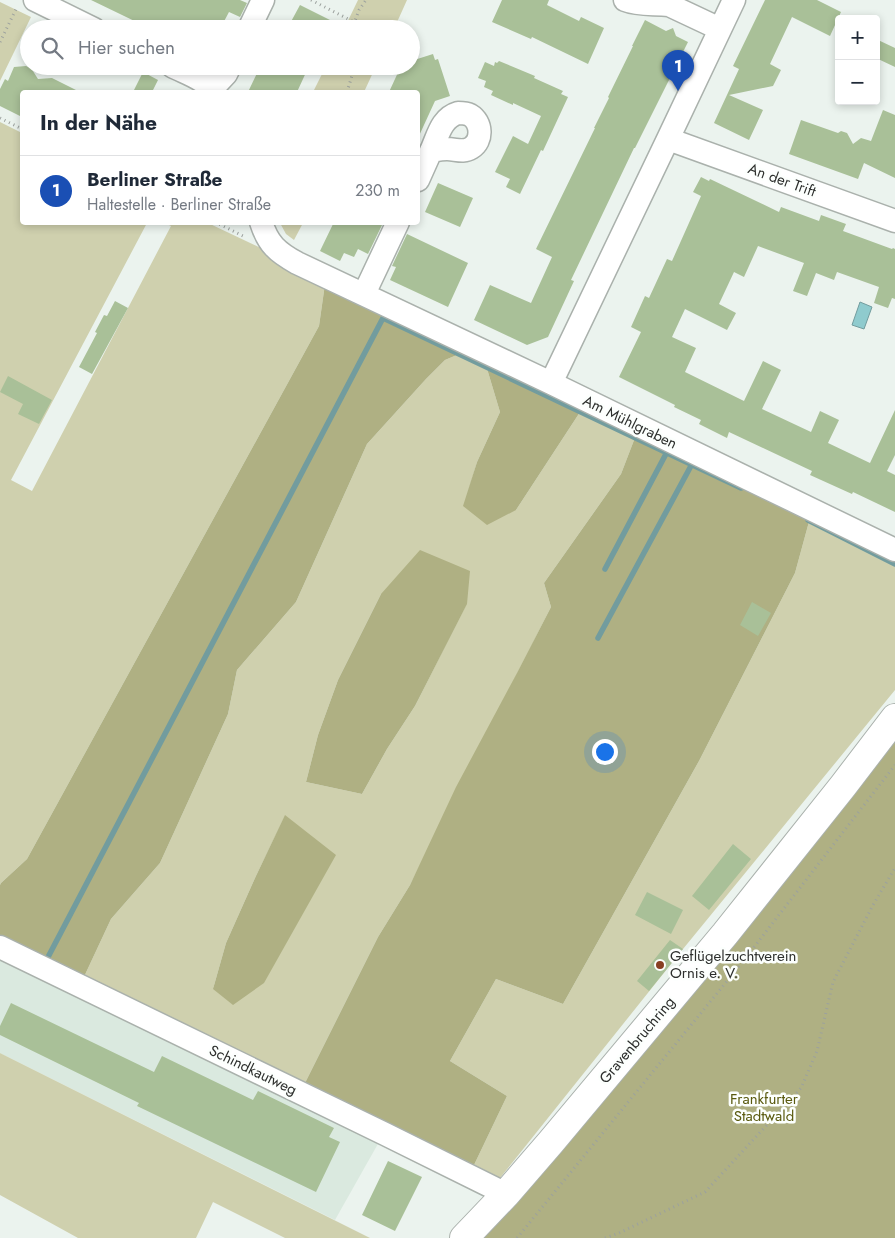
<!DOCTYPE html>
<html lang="de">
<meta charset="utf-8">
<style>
body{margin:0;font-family:Jost,sans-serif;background:#f2f2f3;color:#1f2937}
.controls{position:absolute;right:15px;top:15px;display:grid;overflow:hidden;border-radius:5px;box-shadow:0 2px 8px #0003}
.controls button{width:45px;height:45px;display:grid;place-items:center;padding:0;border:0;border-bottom:1px solid #e0e1e3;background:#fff;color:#1f2937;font:25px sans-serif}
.you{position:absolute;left:604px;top:751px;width:18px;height:18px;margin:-12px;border:4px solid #fff;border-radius:50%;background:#1a73e8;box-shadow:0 0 0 8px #1a73e833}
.badge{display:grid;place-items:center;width:32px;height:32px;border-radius:50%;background:#0b8043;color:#fff;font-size:16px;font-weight:700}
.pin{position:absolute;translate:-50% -41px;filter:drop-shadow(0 1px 2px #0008)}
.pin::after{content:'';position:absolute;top:26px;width:18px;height:15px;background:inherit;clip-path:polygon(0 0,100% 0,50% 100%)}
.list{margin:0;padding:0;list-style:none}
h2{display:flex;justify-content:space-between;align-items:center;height:65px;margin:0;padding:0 20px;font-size:21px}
h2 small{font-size:16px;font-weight:400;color:#747a83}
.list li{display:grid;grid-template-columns:32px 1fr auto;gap:15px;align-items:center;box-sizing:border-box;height:70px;padding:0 20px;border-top:1px solid #e0e1e3}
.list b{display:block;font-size:19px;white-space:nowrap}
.list p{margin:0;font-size:16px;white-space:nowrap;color:#747a83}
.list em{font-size:16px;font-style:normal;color:#747a83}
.icon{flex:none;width:28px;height:28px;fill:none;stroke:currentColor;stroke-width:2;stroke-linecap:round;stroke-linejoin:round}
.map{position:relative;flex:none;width:895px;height:1238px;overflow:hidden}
.search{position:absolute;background:#fff;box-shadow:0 2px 8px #0003;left:20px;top:20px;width:400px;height:55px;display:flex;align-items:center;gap:12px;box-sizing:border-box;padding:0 18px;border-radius:28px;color:#747a83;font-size:19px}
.panel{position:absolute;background:#fff;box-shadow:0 2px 8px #0003;left:20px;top:90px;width:400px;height:135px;border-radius:5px}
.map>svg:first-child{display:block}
</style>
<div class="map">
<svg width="895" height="1238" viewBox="0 0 895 1238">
<rect width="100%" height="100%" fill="#ebf3ee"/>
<path fill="#dae9df" d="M0 956 379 1142 335 1220 0 1053Z"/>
<path fill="#cfd0ae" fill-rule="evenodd" d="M358 0H407L394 29H344Z
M0 2 31 17 0 81Z
M326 66H376L364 92H313Z
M0 122 22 133V222L147 223 11 480 32 491 171 226 165 223H208L267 251 325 284 319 326 27 859 1 883 0 885Z
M280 223H303L294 240 286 234Z
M464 352 485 362 500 412 477 462 464 506 516 510 582 409 636 435 621 474 544 583 551 607 410 885 378 937 303 1087 83 979 111 919 160 863 228 714 237 670 296 602 367 444 426 379 445 360ZM381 594 466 605 415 706 387 749 362 794 306 782 318 735 338 680ZM285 816 213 989 226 943 255 878Z
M810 518 895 561V690L683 949 500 1178 474 1165 507 1096 450 1061 496 979 563 1004 699 761 795 573Z
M0 1053 370 1238H285L213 1202 196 1238H78L0 1195Z"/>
<path fill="#afb083" d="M325 284 464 352 445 360 426 379 367 444 296 602 237 670 228 714 160 863 111 919 83 979 0 938V885L1 883 27 859 319 326Z
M485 362 582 409 516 510 487 525 463 506 477 462 500 412Z
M636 435 810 518 795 573 699 761 563 1004 496 979 450 1061 507 1096 474 1165 303 1087 378 937 410 885 456 787 517 673 551 607 544 583 621 474Z
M420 550 470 571 467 604 415 706 387 749 362 794 306 782 318 735 338 680 381 594Z
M895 732V1238H476Z
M285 815 336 855 264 983 233 1005 213 989 226 943 255 878Z"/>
<path fill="#8fcbce" stroke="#729c9e" d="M860 302 872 307 864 329 852 325Z"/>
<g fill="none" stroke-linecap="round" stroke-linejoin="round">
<path stroke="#729c9e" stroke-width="5.5" d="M808 520 895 564
M605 569 667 452
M598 638 692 464
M47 959 383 318 741 488"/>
</g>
<path fill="#a9c098" d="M91 0H240L247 3 240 17 229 12 220 29H151Z
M502 0H549L547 5 579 21 581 17 604 28 588 64 532 37 531 39 492 22Z
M765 0H817L841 12 830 36 792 17 770 64 781 70 773 86 729 95 763 110 749 140 714 123 739 69 733 66Z
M300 5 348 29H287Z
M645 20 666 31 673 28 676 36 688 42 635 148H634L571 280 574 281 548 337 527 345 474 320 490 285 531 303 552 257 536 249 595 128H594L609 98 608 97 633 46H632Z
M876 39 895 48V67L876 58Z
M433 54 435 60 438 59 450 96 435 101 418 138V92H389L401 66H411V61Z
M499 61 535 76 534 78 563 91 561 94 568 97 543 151 541 150 520 194 506 187 510 179 495 172 513 136 528 144 541 116 513 103V105L491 95 493 91 484 87 486 81 478 78 485 62 494 66 495 62 497 63Z
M26 66 31 68 38 79 52 78 80 92H22V117L0 106V89L5 79 8 81 14 67Z
M267 66H309L297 92H248L258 71 264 74Z
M143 72 158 80 152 92H133Z
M883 110 895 115V178L864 163 858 179 789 154 801 120 838 133 841 131 847 133 853 144 861 138 871 141Z
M701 177 709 181 710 179 779 212 781 207 819 221 821 215 846 224 843 231 892 249 893 248 895 249V299L892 298 888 308 874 303 879 287 837 272 834 280 816 273 807 296 793 291 804 263 758 246 744 277 734 272 719 304 736 313 727 330 685 309 672 337 696 348 685 372 744 401 763 361 781 370 762 409 811 432 820 411 839 420 828 443 870 463 895 410V455L887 471 895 475V512L853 492 852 494 810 475 812 471 729 432 727 438 699 424 701 420 674 407 675 405 619 377 641 332 631 327 645 296 649 298 667 259 672 261 701 196 693 192Z
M438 183 473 198 460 227 425 212Z
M334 222H383V223L368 254 358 249 354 257 344 253 340 261 320 251Z
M407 234 468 263 448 307 390 280 396 267 392 266Z
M115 301 128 308 92 374 79 367 97 333 95 332 104 315 107 316Z
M8 376 52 400 39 424 18 414 23 404 0 392Z
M752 602 771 613 758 636 740 625Z
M733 844 751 859 709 910 692 896Z
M647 892 683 910 671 934 635 915Z
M670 940 683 949 649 991 637 981Z
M11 1003 154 1072 162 1056 253 1100 258 1091 334 1128 329 1137 340 1142 316 1192 137 1106 139 1103 0 1035V1026Z
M388 1161 422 1177 395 1231 362 1215Z"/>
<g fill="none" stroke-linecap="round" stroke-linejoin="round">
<defs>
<path id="street" d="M35 0 94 29
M625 0C640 6 654 3 669 5L720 29
M249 29 263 0
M172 66C185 73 206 79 214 92
M212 89 226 74 230 66
M458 113C462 113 466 113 470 115 482 122 483 141 471 148 463 153 456 149 447 149 442 149 437 150 431 151 438 136 441 118 458 113Z
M668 139 895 221
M418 180 431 151
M261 222C268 244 277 252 297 263L551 383 895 550
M364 294 398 222
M551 383 668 139 734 0
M0 947 385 1134 506 1194"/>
<path id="secondary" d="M464 1238 506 1194 551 1142 725 934 843 786 895 718"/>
</defs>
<use href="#street" stroke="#aab1ac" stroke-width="25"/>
<use href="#secondary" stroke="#aab1ac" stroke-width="30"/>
<path stroke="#9ca19e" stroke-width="3" stroke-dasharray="1 4" stroke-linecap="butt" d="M311 0 354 22
M352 29 359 10 366 0
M0 42 16 9
M347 92 355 66
M0 118 22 129
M215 222 243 236
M517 1238 741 964 895 765
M605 1238 619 1233 705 1192 801 1088 817 1051 833 982 873 905 895 868"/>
<use href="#street" stroke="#fff" stroke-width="22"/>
<use href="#secondary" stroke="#fff" stroke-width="28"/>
</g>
<circle fill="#883f23" stroke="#fcfffd" stroke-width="2" cx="660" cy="965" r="5"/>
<g text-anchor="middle" stroke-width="5" stroke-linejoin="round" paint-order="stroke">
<g font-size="15" fill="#2d2f2d" stroke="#fcfffd">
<text transform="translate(782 180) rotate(20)" y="5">An der Trift</text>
<text transform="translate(630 422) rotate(26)" y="5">Am Mühlgraben</text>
<text transform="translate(637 1040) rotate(-50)" y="5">Gravenbruchring</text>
<text transform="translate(253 1070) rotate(26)" y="5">Schindkautweg</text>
</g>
<g font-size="15" fill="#2d2f2d" stroke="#fcfffd" text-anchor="start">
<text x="670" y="961">Geflügelzuchtverein<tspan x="670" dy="17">Ornis e. V.</tspan></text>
</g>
<g font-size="15" fill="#5a5a0f" stroke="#fcfffd">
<text x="764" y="1104">Frankfurter<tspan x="764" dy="17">Stadtwald</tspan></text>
</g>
</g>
</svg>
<div class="controls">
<button>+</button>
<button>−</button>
</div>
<div class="you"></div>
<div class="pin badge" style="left:678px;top:91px;background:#1a4fb4">1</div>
<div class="search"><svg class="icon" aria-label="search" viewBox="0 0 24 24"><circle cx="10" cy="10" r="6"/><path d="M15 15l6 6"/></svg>Hier suchen</div>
<section class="panel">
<h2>In der Nähe<small></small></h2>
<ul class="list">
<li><span class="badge" style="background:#1a4fb4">1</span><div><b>Berliner Straße</b><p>Haltestelle · Berliner Straße</p></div><em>230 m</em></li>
</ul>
</section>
</div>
